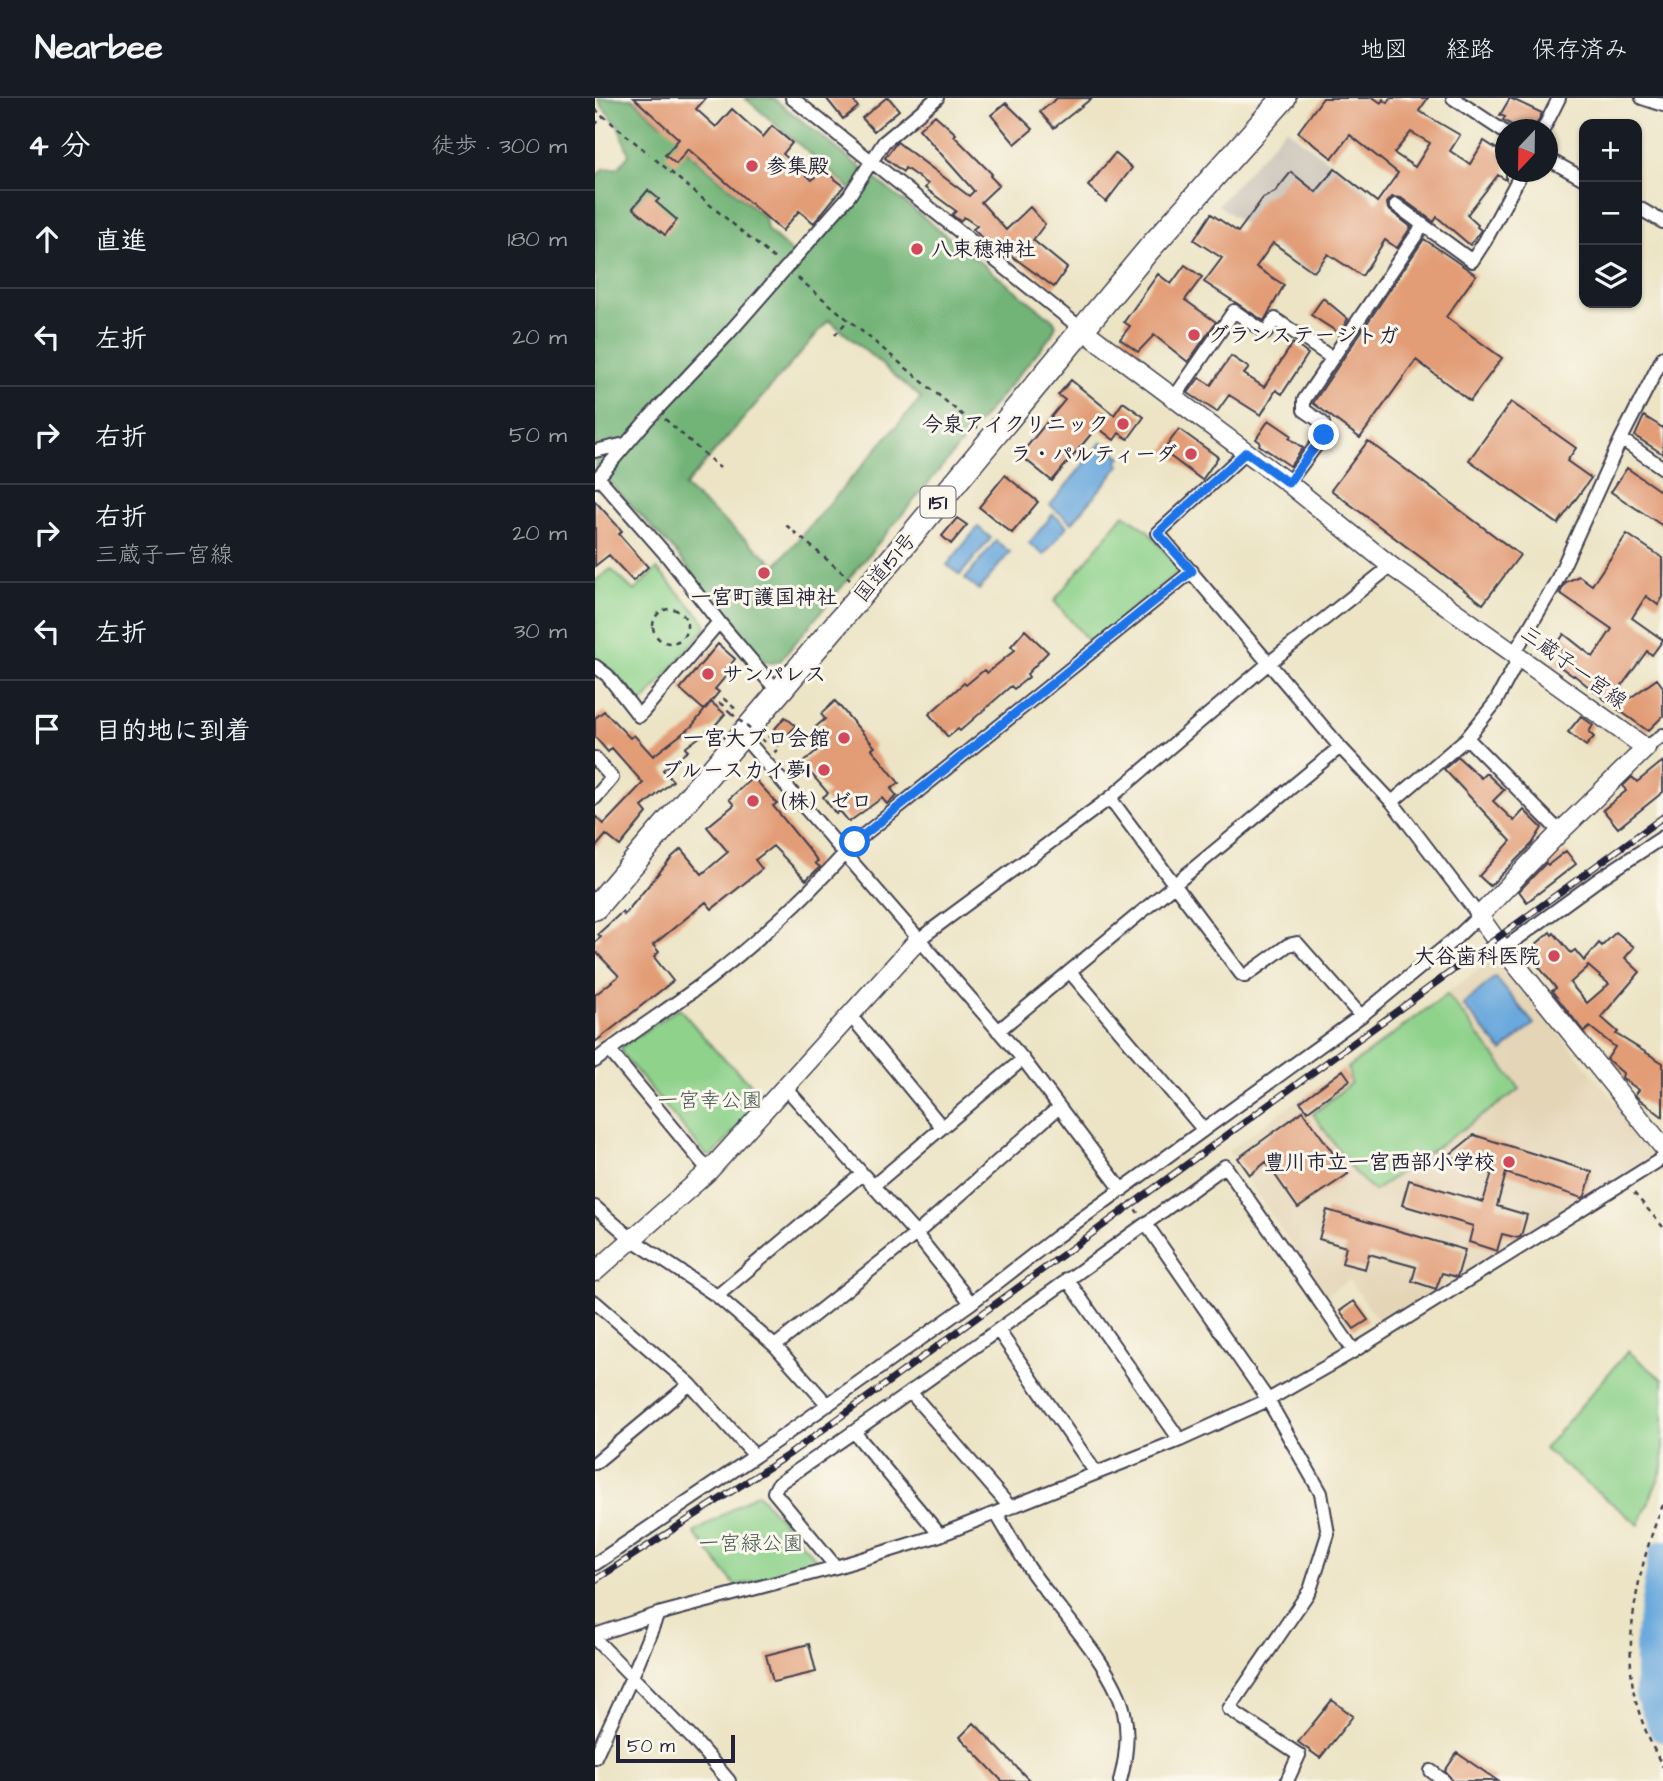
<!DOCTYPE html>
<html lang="ja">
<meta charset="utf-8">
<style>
body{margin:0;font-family:"Architects Daughter","Klee One",sans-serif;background:#242831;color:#f1f3f6}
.controls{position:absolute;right:21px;top:21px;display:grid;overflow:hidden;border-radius:14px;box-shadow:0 2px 5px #0004}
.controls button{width:63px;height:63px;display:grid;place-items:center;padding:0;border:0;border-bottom:2px solid #363941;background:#171b24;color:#f1f3f6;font:35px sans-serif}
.compass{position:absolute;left:900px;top:21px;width:63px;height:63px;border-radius:50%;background:#171b24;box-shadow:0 2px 5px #0004;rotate:202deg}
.scale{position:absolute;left:21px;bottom:18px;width:119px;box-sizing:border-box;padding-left:7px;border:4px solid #22223b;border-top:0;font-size:19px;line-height:24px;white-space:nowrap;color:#22223b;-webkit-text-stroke:5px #fbf7ec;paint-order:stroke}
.stop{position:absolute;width:21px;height:21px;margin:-16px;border:5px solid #1a73e8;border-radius:50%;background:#fff}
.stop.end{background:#1a73e8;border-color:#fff;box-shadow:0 2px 7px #0008}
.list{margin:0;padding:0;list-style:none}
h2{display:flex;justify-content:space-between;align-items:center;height:91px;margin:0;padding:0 28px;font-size:30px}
h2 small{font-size:23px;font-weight:400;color:#9ea1a6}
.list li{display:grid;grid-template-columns:46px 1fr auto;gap:21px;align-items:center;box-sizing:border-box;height:98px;padding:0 28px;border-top:2px solid #363941}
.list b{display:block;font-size:26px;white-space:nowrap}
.list p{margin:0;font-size:23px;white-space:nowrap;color:#9ea1a6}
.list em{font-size:23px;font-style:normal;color:#9ea1a6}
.icon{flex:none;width:38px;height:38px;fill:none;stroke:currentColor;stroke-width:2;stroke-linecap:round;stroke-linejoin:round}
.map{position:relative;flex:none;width:1068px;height:1683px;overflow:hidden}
header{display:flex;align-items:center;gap:42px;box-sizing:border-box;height:98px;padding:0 35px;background:#171b24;border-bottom:2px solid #363941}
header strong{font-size:33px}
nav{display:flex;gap:38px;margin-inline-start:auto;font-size:24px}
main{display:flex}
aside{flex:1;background:#171b24}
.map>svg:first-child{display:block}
</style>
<header>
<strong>Nearbee</strong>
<nav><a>地図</a><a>経路</a><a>保存済み</a></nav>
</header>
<main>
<aside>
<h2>4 分<small>徒歩 · 300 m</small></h2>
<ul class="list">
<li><svg class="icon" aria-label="ahead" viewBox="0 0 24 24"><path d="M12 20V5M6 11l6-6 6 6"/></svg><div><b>直進</b></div><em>180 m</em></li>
<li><svg class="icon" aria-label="left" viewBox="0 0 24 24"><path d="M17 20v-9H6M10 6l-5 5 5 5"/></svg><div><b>左折</b></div><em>20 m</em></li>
<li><svg class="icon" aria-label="right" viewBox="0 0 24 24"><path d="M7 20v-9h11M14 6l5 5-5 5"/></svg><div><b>右折</b></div><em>50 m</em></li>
<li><svg class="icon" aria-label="right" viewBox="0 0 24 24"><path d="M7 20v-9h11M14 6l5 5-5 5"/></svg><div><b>右折</b><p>三蔵子一宮線</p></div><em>20 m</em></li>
<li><svg class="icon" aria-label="left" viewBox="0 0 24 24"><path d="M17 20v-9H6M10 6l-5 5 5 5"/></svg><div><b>左折</b></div><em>30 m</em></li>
<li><svg class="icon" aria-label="arrive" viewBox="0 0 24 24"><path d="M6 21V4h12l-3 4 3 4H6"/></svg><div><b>目的地に到着</b></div></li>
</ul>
</aside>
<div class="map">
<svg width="1068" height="1683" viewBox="0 0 1068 1683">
<rect width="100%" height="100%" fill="#fbf7ec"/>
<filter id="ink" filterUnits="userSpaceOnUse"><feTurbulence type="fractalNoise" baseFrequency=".0143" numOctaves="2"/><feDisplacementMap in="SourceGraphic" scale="14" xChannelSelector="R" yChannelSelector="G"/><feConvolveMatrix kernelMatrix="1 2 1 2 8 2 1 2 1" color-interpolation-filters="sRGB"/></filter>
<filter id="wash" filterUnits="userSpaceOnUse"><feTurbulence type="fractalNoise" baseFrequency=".00686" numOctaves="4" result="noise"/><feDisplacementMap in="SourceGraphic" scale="28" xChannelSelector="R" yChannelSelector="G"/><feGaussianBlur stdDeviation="1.57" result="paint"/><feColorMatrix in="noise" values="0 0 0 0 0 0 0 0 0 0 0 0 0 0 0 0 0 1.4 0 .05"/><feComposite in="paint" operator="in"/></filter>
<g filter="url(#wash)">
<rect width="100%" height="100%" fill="#ece4c5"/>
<path fill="#e4d5b7" d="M902 858 1062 1056 914 1151 785 1225 754 1182 731 1197 633 1053Z"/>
<path fill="#c9c3b8" d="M691 30 777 97 719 177 623 107Z"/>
<path fill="#8ed28b" stroke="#587a63" stroke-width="2" d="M529 416 552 432 583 469 582 475 496 546 459 503Z
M16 471 39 493 62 471 110 524 111 530 47 606 40 605 0 564V483Z
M852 896 925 991 779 1093 760 1075 718 1016 756 985 753 970Z
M84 910 120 952 169 998 118 1058 111 1057 27 956 26 949Z
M1033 1253 1068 1282V1370L1044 1427 949 1351Z
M162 1395 221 1461 220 1468 141 1488 99 1435Z"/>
<path fill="#72b477" stroke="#4a6b59" stroke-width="2" fill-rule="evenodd" d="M3 0H37L66 26H70L84 12 93 54 170 120 172 132 202 159 213 157 258 106 259 94 150 0H178L459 223 461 227 456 238 185 563C174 567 169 564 160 556L82 456 0 369V80L8 71 23 70 34 57 23 27 5 6ZM234 222 326 300 181 467 89 389Z"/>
<path fill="#6ba9dd" stroke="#46668c" stroke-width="2" d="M507 344 526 359 522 364 525 367 477 425 455 407Z
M458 416 472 428 449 457 434 445Z
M383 429 396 440 365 477 352 467Z
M401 443 415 454 384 492 370 481Z
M900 879 939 926 907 953 868 907Z"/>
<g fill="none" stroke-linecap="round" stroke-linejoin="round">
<path stroke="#6ba9dd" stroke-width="28" d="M1068 1456 1054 1540V1597L1068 1630"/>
</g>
<g id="blocks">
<path fill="#e29d77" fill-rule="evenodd" d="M39 0H111L101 11 121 29 137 11 168 39 177 28 197 45 188 56 217 82 227 71 249 88 219 125 204 113 187 133 93 51 81 66 70 57 84 41Z
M231 0H256L263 9 248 21Z
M291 0H294L304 12 279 33 267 20Z
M462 0H497L459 30 445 14Z
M728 0H779L786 5 788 1 793 5 796 0H833L824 13 865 37 855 53 875 66 889 43 911 57V82L903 77 872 117 883 127 882 129 886 132 875 147 842 119 839 124 806 100 797 99 792 105 793 111 816 129 802 150 790 142 767 178 733 156 719 174 678 145 661 169 689 187 669 223 609 184 627 160 599 142 616 116 643 134 668 100 680 94 696 74 721 94 740 71 782 104 803 75 755 37 737 60 703 34ZM816 34 835 45 820 69 799 55Z
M915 0 947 15 939 32H926L908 22 910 19 905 17Z
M411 5 438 31 420 46 396 17Z
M340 17 361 36 359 38 397 76 395 78 404 87 386 104 411 132 435 109 450 126 438 142 472 170 459 189 414 156 411 159 385 138 378 131 382 128 369 119 365 123 357 117 361 113 330 90 333 86 310 70 308 74 290 60 302 44 374 98 379 93 324 31Z
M520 55 537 70 511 104 493 88Z
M53 92 64 101 61 104 82 122 70 137 38 110Z
M829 141 881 177 851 219 907 260 875 303 821 262 765 340 718 305Z
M590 167 607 179 590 202 621 224 593 264 559 237 543 254 525 241 535 228 529 224 563 176 576 186Z
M728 200 753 221 744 235 716 217Z
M698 245 713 256 687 296 681 292 666 317 634 297 622 314 593 295 604 280 616 287 636 258 654 270 649 276 669 289Z
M476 282 519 317 528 304 549 319 533 341 524 335 519 342 502 329 457 383 425 357 470 302 463 297Z
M916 304 981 350 972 363 996 380 963 426 874 362Z
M1049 318 1068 330V356L1040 338Z
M674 322 696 337 694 340 708 350 695 368 664 347 665 344 661 341Z
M584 331 623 359 607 382 568 353Z
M773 343 925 457 888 506 736 392Z
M1032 370 1068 395V428L1016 394Z
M410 377 443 404 417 435 384 409Z
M0 403 27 433 24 436 53 469 38 483 14 457 0 468Z
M362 420 372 427 356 446 347 438Z
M1032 436 1068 460V499L1063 507 1051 498 1037 520 1068 542 1057 557 1052 553 1014 605 979 577 978 578 960 565 968 553 961 548 969 536 998 559 1017 531 965 495 971 484 984 478 997 487Z
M430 532 453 554 432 576 434 579 419 591 416 588 365 633 363 631 353 639 334 616 369 585 371 587 389 572 392 575 420 552 416 548Z
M123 546 140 561 133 570 136 572 120 591 124 594 109 612 85 591Z
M1062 581 1068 589V618L1053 633 1021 610Z
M240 603 280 649 277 651 304 685 296 691 302 698 292 706 287 700 254 724 245 713 241 716 228 699 233 695 207 665 231 645 218 631 230 621 226 616Z
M116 604 130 616 116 632 115 631 90 650 93 653 68 672 78 683 47 709 52 715 25 748 11 737 0 750V718L9 726 48 685 17 650 13 654 0 639V620L9 613 35 640 39 637 58 658 97 628Z
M986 618 998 627 994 634 999 639 991 648 973 634Z
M190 619 201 628 187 643 177 634Z
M863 659 886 680 891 675 909 692 898 703 919 723 929 712 947 730 937 746 895 788 884 778 916 743 849 671Z
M1068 663V694L1023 730 1008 712 1031 693 1028 688 1037 679 1042 684Z
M158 679 182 705 178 708 223 763 220 765 225 769 211 782 178 748 160 762 167 771 117 811 111 804 58 847 64 854 59 859 78 883 0 944V897L24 878 0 853V844L6 839 3 836 27 814 29 817 77 759 86 751 107 776 133 754 112 729 139 707 134 701Z
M971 753 981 766 932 804 924 793 951 765 953 767Z
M955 834 957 837 959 835 976 855 980 852 989 863 1004 845 1007 848 1021 834 1039 849 1030 860 1045 874 1006 919 1023 934 1021 936 1068 965V1019L1043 1000 1040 997 1044 992 1027 980 1028 975 1012 961 1020 949 995 929 989 934 957 893 961 890 932 854ZM992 867 1014 886 992 905 975 885 993 869Z
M748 972 755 982 713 1013 705 1004Z
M708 1013 753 1076 703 1110 671 1064 655 1077 643 1060Z
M879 1037 997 1074 990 1098 987 1100 911 1075 902 1108 932 1117 926 1138 923 1140 907 1136 902 1153 874 1144 878 1128 807 1107 814 1082 888 1104 898 1071 853 1058Z
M732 1112 870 1152 862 1179 847 1175 841 1191 817 1183 821 1169 774 1156 770 1171 747 1165 751 1149 724 1141Z
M759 1203 773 1222 759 1231 745 1213Z
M214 1546 221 1574 178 1584 171 1557Z
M737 1602 758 1618 725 1660 703 1644Z
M379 1625 435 1683H407L365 1639Z
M862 1655 903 1683H858L850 1673Z"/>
</g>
</g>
<g filter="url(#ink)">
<use href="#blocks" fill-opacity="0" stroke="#403f50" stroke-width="2"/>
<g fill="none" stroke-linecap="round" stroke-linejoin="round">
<defs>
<path id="street" d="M197 0 488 232
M858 0 911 35
M1047 0 1068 7
M948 32 964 0
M953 61 989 81
M801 107 877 163 890 143 927 74
M1042 109 1068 124
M579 300 639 213 671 235 680 221 737 260
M1026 341 1068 370
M0 353 30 346
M3 379 73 459 124 524 183 594
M0 383 51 323 133 236 254 98 289 44 342 0
M693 385 729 337 728 325 709 312V302L828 127
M920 554 961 484 1026 341 1068 259
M0 568 12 577 44 618 124 524
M147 637 428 961 527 1092
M872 640 965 734
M1051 650 1068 637
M0 660 17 680 0 700
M515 700 646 876 650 878 693 847 702 845 766 918
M797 704 872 640 900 605 925 558
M323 842 515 700 674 565 796 468
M908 851 1004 781 1068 739
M476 875 608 1031
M255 917 347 1029
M403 933 745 649
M14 952 114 1073
M0 963C37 934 77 909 114 881 167 840 216 794 260 744L597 473
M190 989 321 1136 376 1205
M278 1088 428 961
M0 1109 38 1142 122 1198 267 1076
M551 1126 673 1302 726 1395 733 1436 715 1492 634 1611 704 1657 692 1683
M472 1181 585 1342
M122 1198 180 1248 233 1307
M0 1204 95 1286 160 1358
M403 1232 501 1375
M180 1248 321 1136 463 1010
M317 1296 415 1409
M259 1334 345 1437
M0 1365 95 1286
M401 1415C412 1433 422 1452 434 1470 461 1510 519 1568 529 1614 534 1636 531 1661 525 1683
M0 1466 160 1358 376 1205 461 1139 766 918 862 839 884 818 797 704 745 649 563 435 651 354
M241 1469 179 1394 183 1386C334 1283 482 1176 630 1068L759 1253
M0 1537 63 1516 241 1469 345 1437 585 1342 673 1302 759 1253 1068 1060
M0 1541 98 1641 134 1683
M0 1659 37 1579 63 1516
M836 1673 849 1683"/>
<path id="secondary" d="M488 232 693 385 796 468 1051 650 965 734 884 818 901 842 1068 1049
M0 1174 114 1073 323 842"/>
<path id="highway" d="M0 810 302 455 554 151 689 0"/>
</defs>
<use href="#street" stroke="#403f50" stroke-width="16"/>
<use href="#secondary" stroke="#403f50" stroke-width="21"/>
<use href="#highway" stroke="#403f50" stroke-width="26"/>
<path stroke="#403f50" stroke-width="2.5" stroke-dasharray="5 5" stroke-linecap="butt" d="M0 11 54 56
M0 27 8 18
M60 61 181 162
M203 180 383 330
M240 237 253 222
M70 321 125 370
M191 427 255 481
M58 528a17 17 0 1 1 34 0a17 17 0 1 1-34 0Z
M136 615 125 605 129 601 143 613
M173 638 185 649 181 654 179 652
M1039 1095 1068 1129
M535 1103 543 1115
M1068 1407C1045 1460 1026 1547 1041 1604 1047 1626 1057 1649 1068 1669"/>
<use href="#street" stroke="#fff" stroke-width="12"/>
<use href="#secondary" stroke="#fff" stroke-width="18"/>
<use href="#highway" stroke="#fff" stroke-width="23"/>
<defs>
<path id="rail" d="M0 1482 196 1355 1068 719"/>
</defs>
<use href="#rail" stroke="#22223b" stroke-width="7"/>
<use href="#rail" stroke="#fbf7ec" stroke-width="4.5" stroke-dasharray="13" stroke-linecap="butt"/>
<path stroke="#403f50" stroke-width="2.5" stroke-dasharray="5 5" stroke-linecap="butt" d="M136 615 170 644"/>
</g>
</g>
<g fill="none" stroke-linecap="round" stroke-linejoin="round" filter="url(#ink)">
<path stroke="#1a73e8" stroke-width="9" d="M260 744 597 473 563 435 651 354 693 385 729 337"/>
</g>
<g fill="#d1495b" stroke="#fbf7ec" stroke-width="2.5">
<circle cx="157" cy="68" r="7"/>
<circle cx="322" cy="151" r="7"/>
<circle cx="599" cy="237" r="7"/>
<circle cx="528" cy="326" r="7"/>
<circle cx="596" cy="356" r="7"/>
<circle cx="169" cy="475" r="7"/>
<circle cx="113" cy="576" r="7"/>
<circle cx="249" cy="640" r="7"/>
<circle cx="229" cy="672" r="7"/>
<circle cx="158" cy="703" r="7"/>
<circle cx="959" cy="858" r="7"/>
<circle cx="914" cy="1064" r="7"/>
</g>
<g text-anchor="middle" stroke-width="6" stroke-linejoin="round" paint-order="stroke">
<rect fill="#fbf7ec" stroke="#636270" stroke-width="2" x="325.5" y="388.5" width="35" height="31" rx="5"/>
<g font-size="19" font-weight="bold" fill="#22223b">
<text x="343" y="411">151</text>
</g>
<g font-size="21" font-weight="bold" fill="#22223b" stroke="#fbf7ec" text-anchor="end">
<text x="171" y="75" text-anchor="start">参集殿</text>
<text x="336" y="158" text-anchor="start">八束穂神社</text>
<text x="613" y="244" text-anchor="start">グランステージトガ</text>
<text x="514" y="333">今泉アイクリニック</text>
<text x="582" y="363">ラ・パルティーダ</text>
<text x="169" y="506" text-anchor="middle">一宮町護国神社</text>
<text x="127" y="583" text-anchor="start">サンパレス</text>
<text x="235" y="647">一宮大ブロ会館</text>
<text x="215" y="679">ブルースカイ夢I</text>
<text x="172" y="710" text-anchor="start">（株）ゼロ</text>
<text x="945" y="865">大谷歯科医院</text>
<text x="900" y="1071">豊川市立一宮西部小学校</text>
</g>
<g font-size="21" fill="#22223b" stroke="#fbf7ec">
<text transform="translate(290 469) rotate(-50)" y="7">国道151号</text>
<text transform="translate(979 569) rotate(36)" y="7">三蔵子一宮線</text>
</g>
<g font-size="21" fill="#425753" stroke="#fbf7ec">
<text x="115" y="1009">一宮幸公園</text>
<text x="156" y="1452">一宮緑公園</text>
</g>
</g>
</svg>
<div class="controls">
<button>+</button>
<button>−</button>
<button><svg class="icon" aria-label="layers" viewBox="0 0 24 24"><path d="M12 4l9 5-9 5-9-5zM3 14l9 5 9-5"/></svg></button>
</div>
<svg class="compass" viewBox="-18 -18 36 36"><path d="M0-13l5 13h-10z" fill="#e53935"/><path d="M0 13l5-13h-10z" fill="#9ea1a6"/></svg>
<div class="scale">50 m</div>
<div class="stop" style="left:260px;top:744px"></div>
<div class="stop end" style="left:729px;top:337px"></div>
</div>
</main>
